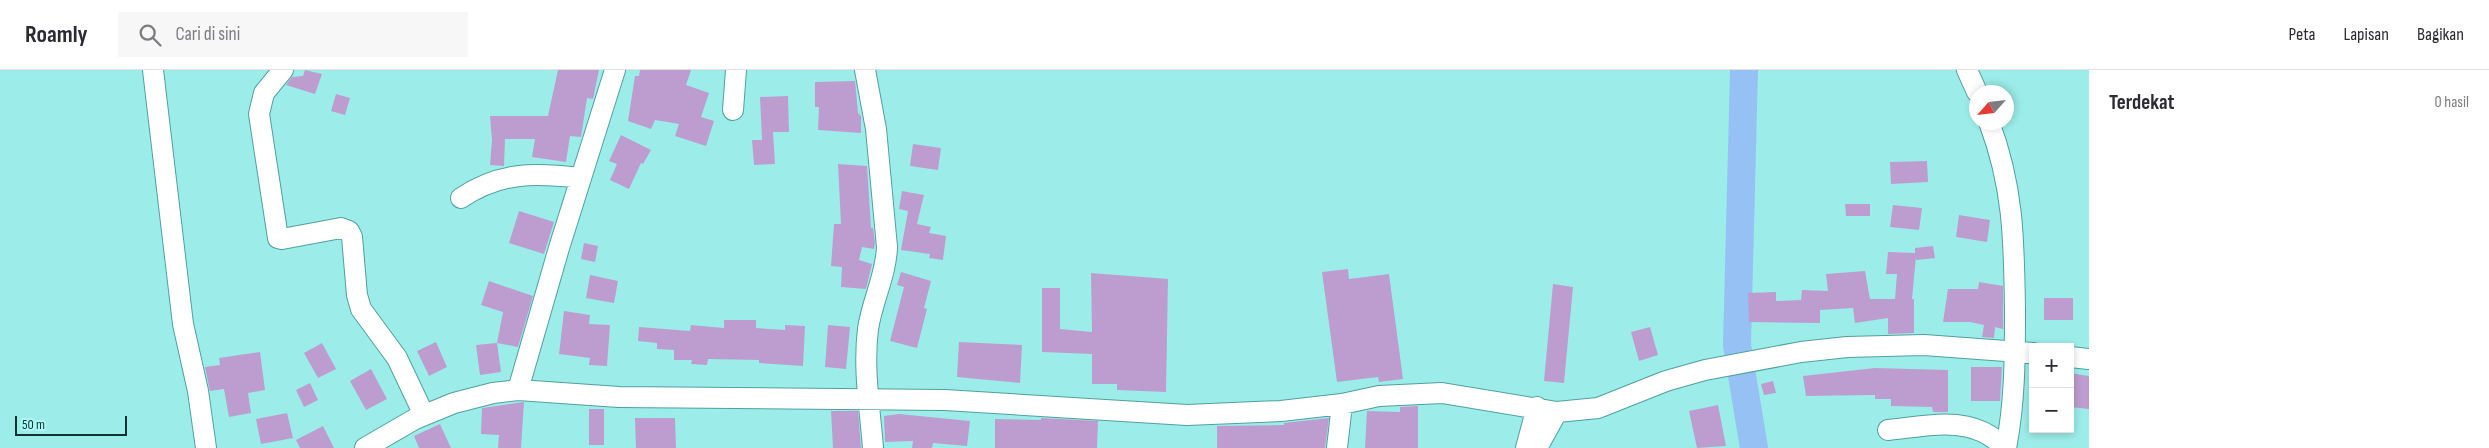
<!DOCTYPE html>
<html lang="id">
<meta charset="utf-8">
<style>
body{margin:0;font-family:"Sofia Sans Condensed",sans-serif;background:#f7f7f7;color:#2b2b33}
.controls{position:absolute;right:15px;bottom:15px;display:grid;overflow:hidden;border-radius:0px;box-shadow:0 2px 8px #0003}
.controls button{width:45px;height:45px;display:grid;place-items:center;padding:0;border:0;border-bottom:1px solid #e1e1e2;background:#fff;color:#2b2b33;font:25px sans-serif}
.compass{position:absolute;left:1969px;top:15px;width:45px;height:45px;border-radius:50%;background:#fff;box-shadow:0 2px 8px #0003;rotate:243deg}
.scale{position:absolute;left:15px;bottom:12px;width:112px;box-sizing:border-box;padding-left:5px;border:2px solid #103332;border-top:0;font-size:14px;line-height:18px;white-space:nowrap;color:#103332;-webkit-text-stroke:4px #a9fbf8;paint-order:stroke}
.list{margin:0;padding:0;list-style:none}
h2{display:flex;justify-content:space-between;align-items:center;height:65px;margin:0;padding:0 20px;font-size:21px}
h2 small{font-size:16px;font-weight:400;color:#7c7c81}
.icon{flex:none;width:28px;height:28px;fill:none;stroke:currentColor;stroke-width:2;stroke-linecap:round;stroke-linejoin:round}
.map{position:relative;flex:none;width:2089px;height:378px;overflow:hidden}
header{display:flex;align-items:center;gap:30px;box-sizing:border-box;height:70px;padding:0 25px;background:#fff;border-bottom:1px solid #e1e1e2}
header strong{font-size:24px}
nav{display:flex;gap:28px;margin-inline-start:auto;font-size:18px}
.search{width:350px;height:45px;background:#f7f7f7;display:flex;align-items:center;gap:12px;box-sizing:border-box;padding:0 18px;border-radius:0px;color:#7c7c81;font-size:19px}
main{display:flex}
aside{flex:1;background:#fff}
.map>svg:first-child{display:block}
</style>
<header>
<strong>Roamly</strong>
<div class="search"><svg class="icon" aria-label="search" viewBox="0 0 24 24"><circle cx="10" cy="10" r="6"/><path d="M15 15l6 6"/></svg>Cari di sini</div>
<nav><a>Peta</a><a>Lapisan</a><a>Bagikan</a></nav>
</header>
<main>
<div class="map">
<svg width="2089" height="378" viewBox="0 0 2089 378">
<rect width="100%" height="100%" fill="#9cedea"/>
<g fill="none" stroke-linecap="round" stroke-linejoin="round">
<path stroke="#95c1f5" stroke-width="28" d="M1744 0 1737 275 1754 378"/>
</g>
<path fill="#bd9dcf" d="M305 0 322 4 315 24 286 15 292 7 303 6Z
M558 0H599L593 29 587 28 581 67 570 66 566 92 532 87 535 69H505L504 96 490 95 492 70 490 46H548Z
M640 0H691L686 15 709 23 701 47 714 51 706 76 675 66 679 54 655 50 651 59 628 51 635 6H639Z
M855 11 858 43 861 46V63L818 60 819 37H815V12Z
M336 24 350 28 345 45 331 41Z
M788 26 789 62H773L775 94 754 95 752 70H762L760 27Z
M621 65 651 80 643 94 641 93 629 119 610 110 617 94 609 91Z
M913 74 941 78 938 100 910 96Z
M1927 91 1928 112 1891 114 1890 92Z
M838 94 867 96 871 158H873L875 173 874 179 862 177 859 190 872 194 866 219 841 217 842 197 831 196 834 154H841Z
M902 121 924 125 917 154 931 157 929 163 946 166 943 190 929 188 930 184 901 180 908 141 899 139Z
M1845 134H1870V146H1846Z
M1893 135 1922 138 1919 160 1890 157Z
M519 141 554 152 544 184 509 173Z
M1959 145 1990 150 1987 172 1956 167Z
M584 173 598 176 595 192 581 189Z
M1933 176 1935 188 1916 190V186L1912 229H1914V263L1888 264V248L1855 253 1853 238 1820 240V253L1749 252 1748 223 1776 222V231L1801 230 1802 220 1828 221 1826 204 1865 201 1870 229H1895L1897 204H1886L1888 182 1915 183V178Z
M1348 199 1349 209 1389 204 1403 309 1379 312 1378 307 1337 312 1322 202Z
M901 202 931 211 924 238 927 239 917 278 890 271 904 217 897 215Z
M1091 203 1168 209 1166 322 1117 320V314H1092V284L1042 282V218H1060V259L1092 262Z
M590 205 618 211 614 233 586 228Z
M489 211 533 226 518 277 497 273 503 242 481 235Z
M1979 212 2003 216V259L1995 257 1994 268 1982 267 1984 255 1970 252H1943L1948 219H1978Z
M1553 214 1573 217 1564 313 1544 311Z
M2044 228H2073V250H2044Z
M564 241 590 245 589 254 610 255 607 296 589 295 590 288 559 284Z
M724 250H756V258L785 260V255L805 256 803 296 759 293V290L708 289 707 295 691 294 692 290H674V280L657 279V273L638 271 639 257 690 261 691 255 724 258Z
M828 255 850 257 846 299 825 297Z
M1650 257 1658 285 1639 291 1631 262Z
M436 272 447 297 429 306 417 281Z
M959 272 1022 275 1020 313 957 307Z
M322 273 336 299 318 308 304 283Z
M497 273 501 302 480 305 476 275Z
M260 282 265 320 248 323 251 343 229 347 224 319 210 321 205 297 220 295 219 288Z
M1971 297H2002L2000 331H1971Z
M1875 298 1948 300V342H1933L1932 337 1891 336V329H1875V325L1806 326 1803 306Z
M371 299 387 329 366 340 350 311Z
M2070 303 2089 306V339L2070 337Z
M1773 311 1776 323 1764 325 1761 314Z
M310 313 318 330 304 337 296 320Z
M524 332 521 378H498L499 365 481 364 482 338Z
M1718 335 1726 376 1697 378 1689 341Z
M1418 336V378H1365L1367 341 1400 342V337Z
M589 339H604V375H589Z
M831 341H858L861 378H833Z
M287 343 293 368 261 374 256 349Z
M899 344 970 351 967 376 933 373 932 378H912L913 371 885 372 884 346Z
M635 348H675L676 378H636Z
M1041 348 1098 351 1097 378H995V349L1041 350Z
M1329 348 1325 378H1217V356L1284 355V353Z
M440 354 451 378H419L414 366Z
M323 356 334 378H300L296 370Z"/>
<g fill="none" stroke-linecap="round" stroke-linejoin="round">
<defs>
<path id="minor" d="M153 0 183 254 198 321 206 378
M283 0 264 23 259 44 278 168 282 169 341 158 349 161 352 167 357 225 361 239 397 288 424 345
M865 0 876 59 887 177C886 206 872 231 868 259 863 299 870 339 873 378
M1967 0 1977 22
M733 40 736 0
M1989 52C2014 118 2014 172 2015 241 2015 287 2015 332 2006 378
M461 128C501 101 536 103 581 108
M2070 287 2089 289
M518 320 559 178 615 0
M1888 360C1918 357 1955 348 1983 362 1991 366 1999 372 2006 377
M365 378 415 349 454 333 493 323 518 320 619 327 945 330 1187 345 1281 341 1342 334 1379 326 1442 323 1557 342 1598 338 1666 311 1705 300 1801 282 1847 277 1924 275 2033 283
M1337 378 1342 334
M1526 378 1537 337
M1537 378 1557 342"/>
</defs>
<use href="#minor" stroke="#4fa09e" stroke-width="22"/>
<use href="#minor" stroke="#fff" stroke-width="20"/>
</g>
</svg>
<div class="controls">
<button>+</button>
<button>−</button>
</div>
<svg class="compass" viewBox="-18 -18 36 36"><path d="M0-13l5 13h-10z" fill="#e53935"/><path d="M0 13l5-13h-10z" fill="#7c7c81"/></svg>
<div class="scale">50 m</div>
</div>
<aside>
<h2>Terdekat<small>0 hasil</small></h2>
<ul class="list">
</ul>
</aside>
</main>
